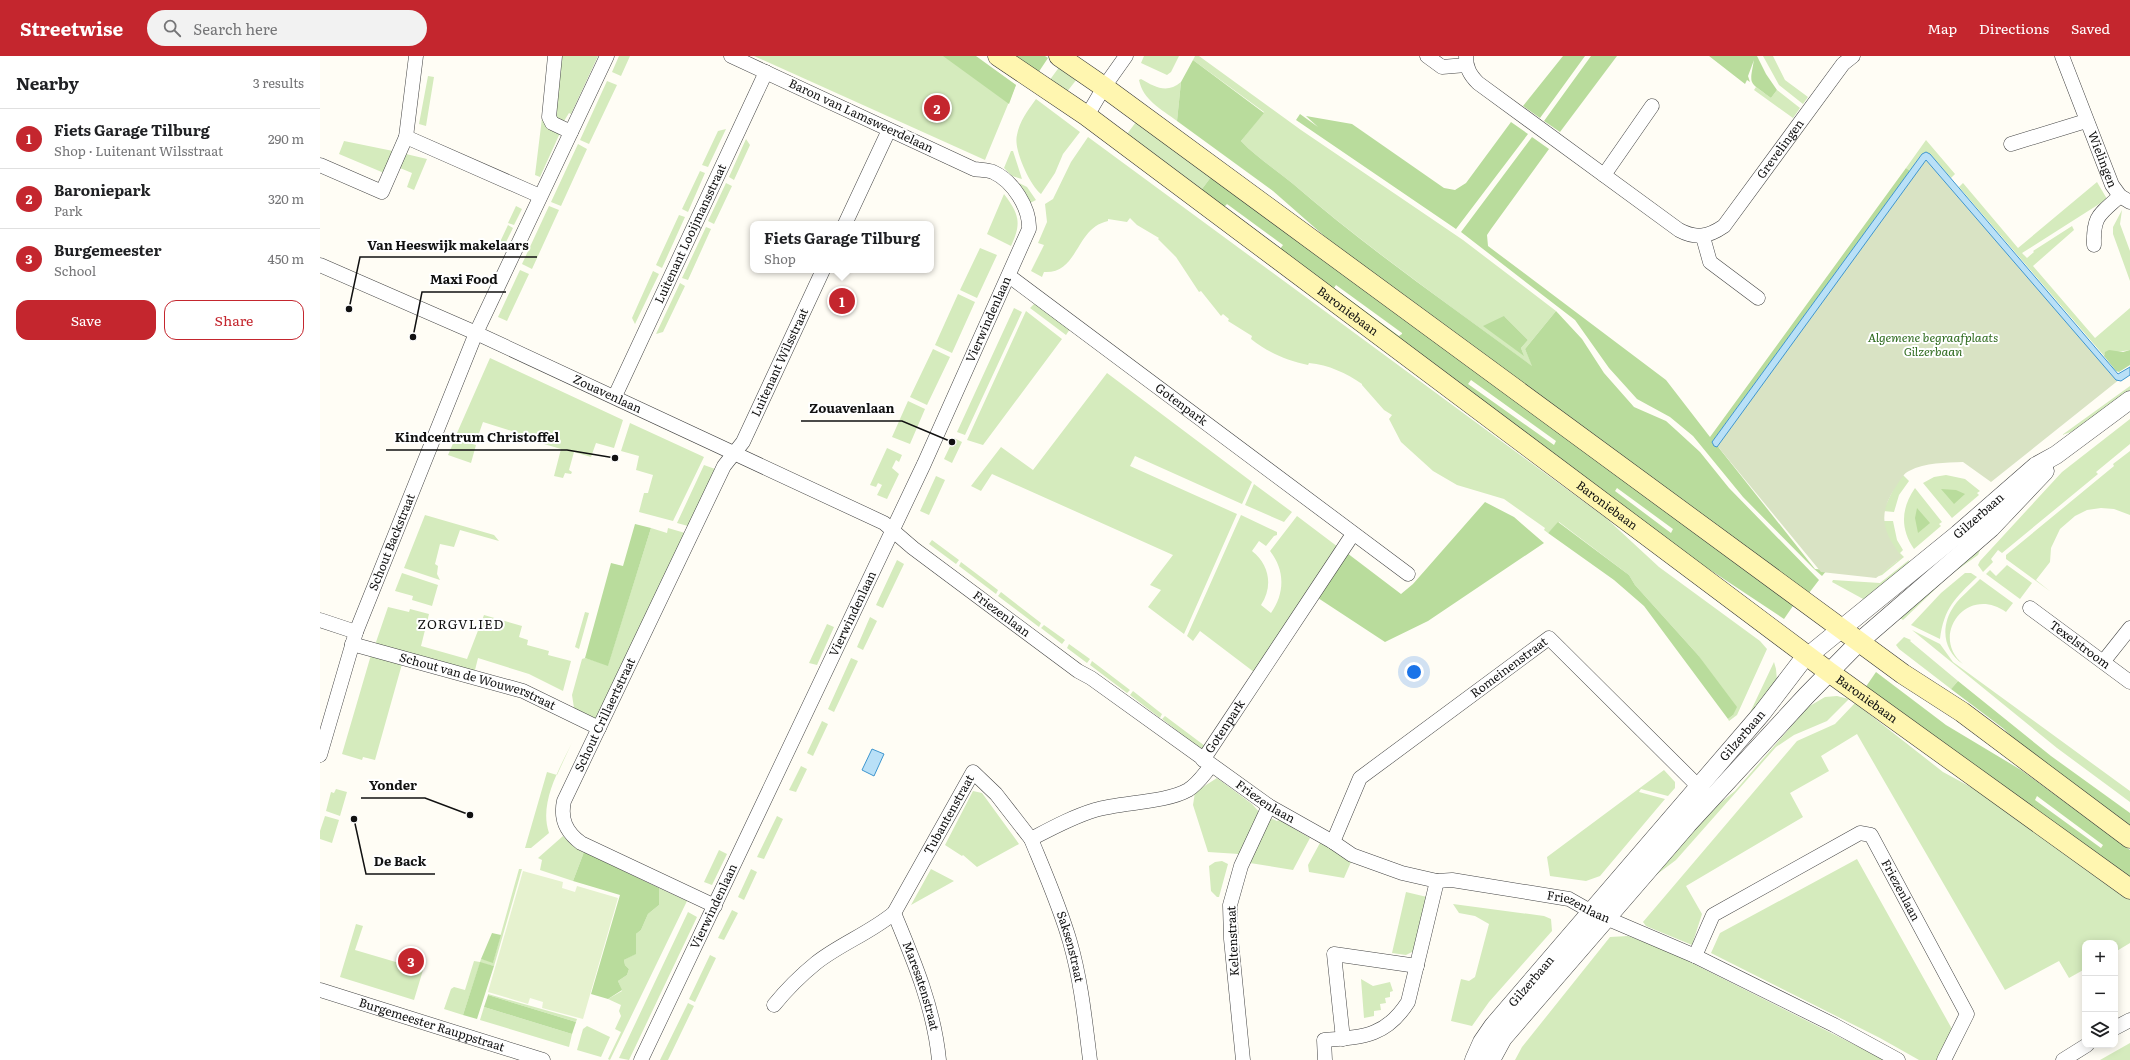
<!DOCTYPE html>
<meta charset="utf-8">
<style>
body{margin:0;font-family:Literata,serif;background:#f2f2f2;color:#202124}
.controls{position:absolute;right:12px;bottom:12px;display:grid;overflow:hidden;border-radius:8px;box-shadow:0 2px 10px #0003}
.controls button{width:36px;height:36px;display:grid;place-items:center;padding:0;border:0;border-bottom:1px solid #e0e0e0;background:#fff;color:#202124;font:20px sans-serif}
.you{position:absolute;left:1094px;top:616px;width:14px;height:14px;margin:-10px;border:3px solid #fff;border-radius:50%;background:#1a73e8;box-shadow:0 0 0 6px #1a73e833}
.badge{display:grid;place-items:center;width:26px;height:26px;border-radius:50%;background:#c4262e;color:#fff;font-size:13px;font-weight:700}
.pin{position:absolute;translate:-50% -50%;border:2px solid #fff;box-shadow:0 1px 4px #0006}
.popup{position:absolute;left:430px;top:165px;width:184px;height:52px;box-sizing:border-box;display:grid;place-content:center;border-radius:8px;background:#fff;filter:drop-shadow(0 1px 3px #0005);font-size:13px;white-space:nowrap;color:#757577}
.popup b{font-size:15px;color:#202124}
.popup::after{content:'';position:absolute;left:50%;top:100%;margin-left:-8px;border:8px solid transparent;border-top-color:#fff}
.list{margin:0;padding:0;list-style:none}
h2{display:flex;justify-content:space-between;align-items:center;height:52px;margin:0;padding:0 16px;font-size:17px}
h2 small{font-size:13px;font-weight:400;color:#757577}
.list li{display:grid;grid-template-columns:26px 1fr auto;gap:12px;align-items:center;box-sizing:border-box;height:60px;padding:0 16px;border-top:1px solid #e0e0e0}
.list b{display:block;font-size:15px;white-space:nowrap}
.list p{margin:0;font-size:13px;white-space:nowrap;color:#757577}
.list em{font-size:13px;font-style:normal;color:#757577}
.actions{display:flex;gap:8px;padding:12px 16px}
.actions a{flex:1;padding:9px 0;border:1px solid #c4262e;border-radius:12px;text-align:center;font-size:14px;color:#c4262e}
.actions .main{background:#c4262e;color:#fff}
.icon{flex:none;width:22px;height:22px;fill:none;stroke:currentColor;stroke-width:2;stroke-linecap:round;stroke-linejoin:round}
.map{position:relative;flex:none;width:1810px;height:1004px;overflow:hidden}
header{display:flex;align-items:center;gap:24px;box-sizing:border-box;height:56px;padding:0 20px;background:#c4262e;color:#fff}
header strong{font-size:19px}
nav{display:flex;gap:22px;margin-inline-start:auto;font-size:14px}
.search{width:280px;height:36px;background:#f2f2f2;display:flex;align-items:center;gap:10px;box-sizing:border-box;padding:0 14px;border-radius:22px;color:#757577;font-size:15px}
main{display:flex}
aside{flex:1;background:#fff}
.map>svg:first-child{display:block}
</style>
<header>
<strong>Streetwise</strong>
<div class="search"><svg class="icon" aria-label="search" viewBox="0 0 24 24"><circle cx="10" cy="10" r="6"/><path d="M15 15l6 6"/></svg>Search here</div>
<nav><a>Map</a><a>Directions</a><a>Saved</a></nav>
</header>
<main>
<aside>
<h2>Nearby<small>3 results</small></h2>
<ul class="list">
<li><span class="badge">1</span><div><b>Fiets Garage Tilburg</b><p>Shop · Luitenant Wilsstraat</p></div><em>290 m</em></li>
<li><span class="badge">2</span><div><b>Baroniepark</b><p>Park</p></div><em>320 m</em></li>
<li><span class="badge">3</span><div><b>Burgemeester</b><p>School</p></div><em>450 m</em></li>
</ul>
<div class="actions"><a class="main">Save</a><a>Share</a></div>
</aside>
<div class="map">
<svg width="1810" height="1004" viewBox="0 0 1810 1004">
<rect width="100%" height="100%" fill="#fffdf5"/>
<path fill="#d5ebbd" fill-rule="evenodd" d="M242 0H278L251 58 249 57 244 65 237 62 234 57Z
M299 0H310L301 20 292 16Z
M434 0H654L696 29 665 104Z
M824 0H859L851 16 847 19 821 7Z
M875 0H879L981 74 1143 184 1236 255 1205 293 1213 311C1132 251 1049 193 972 127 955 113 936 101 921 85L944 56 873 4ZM1184 260 1208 284 1201 292 1204 300Z
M1443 0H1453L1465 24 1488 41 1483 48 1459 29Z
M740 10 757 23 746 37 729 25Z
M108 20 114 21 106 70 99 68Z
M821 23C835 31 847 38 861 26L857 65C841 53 823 44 819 24Z
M287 25 297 29 269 88 260 84Z
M1436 31 1451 42 1457 34 1480 52 1473 62 1434 34Z
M716 43 760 76 743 98 735 117 721 138C710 129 693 93 697 79 699 66 708 54 716 43Z
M222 62 226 70 240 77 220 121 215 119Z
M816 66 891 121 876 141 801 86Z
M406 73 388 111 382 109 398 75Z
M768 81 1286 462 1339 511 1440 585 1447 593 1417 659 1409 665 1408 663 1413 659 1378 599 1315 529 1309 519 1239 466 1228 477 1224 474 1225 472 1184 443 1137 429 1113 415 1081 386 1069 363 1072 359 1064 354 1042 329V328C1026 317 1009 309 989 307L988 309C966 304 949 297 931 283L932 280 908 265 909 263 903 258 901 260 881 235 879 236 856 201 838 183 839 182 817 169 810 162 807 166 788 163V165C755 172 759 218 724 216L722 221 711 215 724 189 718 187 727 166 725 148 733 143 751 106Z
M426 83 430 89 414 124 409 121Z
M1606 84 1635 118 1631 122 1610 98H1602L1590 115 1586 112Z
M24 85 73 95 64 117 19 98Z
M258 88 267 93 241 150 231 146Z
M691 95H693L702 123 692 120 684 112Z
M86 98 107 103 94 134 87 131 92 117 80 112Z
M380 115 385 117 368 156 362 153Z
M1777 126 1787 143 1702 197 1707 202 1714 196 1713 195 1752 170 1754 174 1713 210 1775 282 1810 252V294L1784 298 1785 301 1639 131 1643 127 1698 192Z
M406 127 412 130 394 168 388 165Z
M699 127 707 131 716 144 710 147Z
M684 138C699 158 702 167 691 190L667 178Z
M196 150 202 153 194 169 188 167Z
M229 150 239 154 212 213 202 208Z
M1802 154 1800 168 1810 195V225L1793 178V171Z
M359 159 365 161 342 212 336 209Z
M188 169 193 172 185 188 180 186Z
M386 171 391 173 368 224 362 222Z
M660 192 677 199 657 242 640 234Z
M200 214 209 218 187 265 178 261Z
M333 215 339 218 315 268 312 262Z
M360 227 365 230 343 276 336 278Z
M638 238 655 246 632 297 615 289Z
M715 247 750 273 746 279 710 252Z
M694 252 702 256 645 379 637 376Z
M706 255 742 283 663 389 647 384Z
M613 293 630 301 607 349 590 341Z
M170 302 303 364 294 392 276 387 271 401 254 396 249 414 252 416 251 418 245 417 243 422 234 420 241 393 207 383 208 380 163 366 157 383 137 377Z
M787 317 932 426 922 448 815 400 810 410 917 458 864 578 828 551 841 534 830 529 853 499 672 418 661 435 651 430 681 391 713 414Z
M1810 330V334L1754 375 1742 379Z
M588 345 605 353 590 388 572 381Z
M1810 363V388L1776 416 1778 418 1682 497 1678 494 1671 503 1673 506 1663 516 1658 509 1660 505 1742 416Z
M310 367 384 401 353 465 319 456 324 437H328L333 419 316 414 319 400 301 395Z
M634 382 642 386 632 407 624 403Z
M135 383 156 389 151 407 128 399Z
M567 392 582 399 579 406 576 404 572 412 579 418 567 443 557 439 562 429 558 427 556 431 550 429Z
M1810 395V459L1794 453 1781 452 1767 454 1755 460 1740 473 1731 492 1730 506 1716 524 1731 536 1686 503V499L1794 410 1793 408Z
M384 409 395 413 368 470 357 467Z
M1581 417 1589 425 1579 439 1574 456 1563 455Z
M1626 419 1645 423 1660 435 1657 437 1659 439 1632 462 1603 427 1614 421Z
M616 420 625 424 609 459 600 455Z
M934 428 972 456 964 466 925 449Z
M1595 432 1622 466 1619 468 1621 470 1594 493C1580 473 1581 452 1595 432Z
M105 459 174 479 179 485 140 474 134 491 120 488 115 508 118 510 117 518 120 524 84 512Z
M921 459 957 476V479L954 480 946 490 939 485 932 495C950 509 953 531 941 549L951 557C965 537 965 514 950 495L977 460 1018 491 934 616 880 575 873 585 867 580Z
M1562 465H1573L1577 484 1583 494 1580 497 1584 501 1562 519 1556 521 1577 505 1573 499Z
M331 472 347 477 348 472 365 477 275 664 252 653 254 652 252 639 262 603 265 602 288 609Z
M612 484 639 504 636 508 609 488Z
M1663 487 1658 499 1630 519 1583 564 1577 560Z
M577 504 584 508 563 552 556 549Z
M1589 504 1588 509 1545 544 1512 526 1513 524 1560 527Z
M641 506 678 534 676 538 639 510Z
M1687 509 1712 527 1700 543 1666 518 1670 514 1676 520Z
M82 517 118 529 112 550 92 544 93 540 75 535Z
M1645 517H1651L1657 521C1635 542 1624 552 1620 583L1591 569 1621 537Z
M1660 523 1693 547 1686 556C1647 528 1609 580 1643 608 1623 595 1620 570 1634 550 1641 540 1652 532 1660 523Z
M681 536 721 567 719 571 678 540Z
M68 551 89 556 90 553 109 558 101 590 147 603 164 559 202 570 199 581 208 584 207 589 229 595 228 599 251 605 243 635 209 618 158 602 154 618 55 589Z
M265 556 269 557 259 593 255 591Z
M550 561 557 565 543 594 537 591Z
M507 568 514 571 497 609 489 607Z
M724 569 745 584 742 588 721 572Z
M1592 574 1620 588 1633 606 1810 735V746L1737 692Z
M1584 581 1591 584 1590 585 1638 625 1631 633 1579 593 1576 589Z
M749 588 770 603 767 607 747 592Z
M51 599 82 608 55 704 43 701 42 704 22 698Z
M531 602 538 605 514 656 508 653Z
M772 605 810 634 807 637 770 609Z
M1454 606 1456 613 1457 625 1427 663Z
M813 635 842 658 840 662 810 639Z
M1517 640 1529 643 1507 665 1474 679 1456 691 1356 804 1332 822 1389 756 1415 735 1488 651 1505 641Z
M1535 647 1623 716 1684 749 1810 842V887L1795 896V887H1765V913L1749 922 1739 905 1685 934 1537 678 1501 700 1509 715 1470 737 1483 761 1366 830 1382 858 1372 889 1326 870 1323 866 1477 685 1515 668Z
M845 660 885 690 882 694 842 663Z
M502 665 508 668 493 700 487 697Z
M255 680C242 709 218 745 229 777L211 792H205L227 716 237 719Z
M481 710 487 713 476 736 469 734Z
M1344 714 1355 726V732L1348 740 1321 733 1319 736 1345 743 1280 820 1266 825 1230 820 1227 801Z
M897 722 932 748 940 757 957 765 959 764 990 782 973 814 930 807 919 798 888 796 873 749 875 736Z
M16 733 27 736 20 760 6 755 11 736 14 737Z
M653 735 662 737 699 788 657 811 643 799 642 800 625 789Z
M5 760 19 764 12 787 0 783V775Z
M457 760 463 763 444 803 437 801Z
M243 780 253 790 264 796 253 825 220 814 222 804 218 802Z
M1001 785 1031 806 1024 822 989 816 988 809Z
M399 794 407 798 392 829 384 826Z
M1537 803 1632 973 1620 1004H1599L1560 982 1391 897 1400 877Z
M902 805 908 808 899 841H897L891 835 889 810 895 806Z
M199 813H202L174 910 160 907 143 959 124 953 131 933 134 931 145 934 154 905 160 906 161 903 173 906Z
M431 813 437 816 424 844 418 841Z
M611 813 634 825 591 849Z
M339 832 367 845 290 1004 288 1003 301 976 295 973 301 960 299 955 301 949 288 943 302 935 298 925 307 919 309 913 305 909 304 904 315 898 316 878 321 874 328 858 339 849Z
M1086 836 1107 841 1094 895 1086 899 1072 897Z
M1133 848 1224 860 1231 863 1232 875 1169 946 1152 970 1131 965 1141 923 1149 925 1155 921 1169 868 1155 860 1139 857Z
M412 854 418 857 404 884 398 882Z
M368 856 377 861 309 1004 299 1002Z
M36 868 43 870 35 894 103 914 94 944 20 921Z
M1308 880 1348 895 1565 1004H1195L1202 991 1290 881Z
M390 899 396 902 375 946 369 943Z
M1041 923 1053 930 1070 926 1073 935 1070 936V941L1065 942 1066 947 1060 948 1061 954 1054 955V960L1044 962Z
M168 938 257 963 256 966 168 939Z
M368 947 374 950 348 1004H340Z
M164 951 252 978 249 991 160 964Z
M267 970 290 981 281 1001 257 994 263 973Z
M1810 987V1004H1780Z"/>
<path fill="#b9dc9c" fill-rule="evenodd" d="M623 0H656L696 29 689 48Z
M693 0H725L728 2 718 17Z
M1243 0H1265L1220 62 1203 50Z
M1271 0H1297L1240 76 1224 65Z
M1389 0H1437L1446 18 1457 34 1451 42C1429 25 1429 31 1434 4L1428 20 1430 26 1427 24 1425 28Z
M873 4 944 57 921 85C936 101 955 113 972 127 1048 193 1131 250 1212 310L1205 293 1236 255 1262 283 1284 317 1314 351 1346 365 1356 374 1380 396 1409 432 1499 524 1489 537 1010 185 953 135 857 65 861 26Z
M980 58 998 71 986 60 1032 68 1124 132 1135 134 1146 127 1191 66 1208 78 1136 173 976 64Z
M1212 81 1229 93 1171 173 1167 179 1168 190 1346 324 1390 381 1586 112 1590 115 1392 386 1395 391 1605 104 1399 392 1495 513 1507 514 1502 520 1493 512 1423 441 1373 380 1350 361 1317 343 1289 312 1255 264 1141 176Z
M891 121 1475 547 1464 563 1321 468 876 141ZM907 148 963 189 960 193 904 151ZM1016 229 1082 277V278L1079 280 1014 232ZM1151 324 1236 385 1234 389 1148 328ZM1297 432 1353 473 1351 477 1295 435Z
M1184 260 1208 284 1201 292 1204 300 1163 270Z
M1789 294 1803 296 1810 294V309L1799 316 1796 315 1784 300 1785 296Z
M1621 433 1636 434 1645 438 1634 448Z
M1165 446 1194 461 1224 487 1108 565 1065 586 998 542 1027 497 1081 538 1093 528Z
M1597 452 1610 467 1598 477 1595 462Z
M1238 466 1309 519 1315 529 1378 599 1417 651 1413 659 1408 663 1324 550 1294 524 1228 477Z
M315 468 331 472 288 610 265 602 291 507 303 510Z
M1556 616 1626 669 1701 714 1810 794V826L1545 632ZM1717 740 1783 789 1781 792 1715 744Z
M1638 625 1731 700 1810 757V773L1699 689 1684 673 1631 633Z
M264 796 339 832V849L328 858 321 874 316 878V898L304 904 305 909 309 913 307 919 298 925 302 934 288 943 271 938 300 839 253 825Z
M172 877 181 879 173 907 161 903Z
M160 906 174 910 157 963 143 959Z
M168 939 256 966 252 978 164 951Z"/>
<path fill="#d9e3c4" d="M1606 99 1800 323 1671 426 1643 406C1625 407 1606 406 1589 415 1584 417 1580 424 1577 429 1557 458 1562 475 1582 501L1556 522 1501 516 1394 386Z"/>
<path fill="#e6f2cf" d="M203 815 243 826 242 832 255 836 257 830 298 842 263 963 222 952 223 946 210 942 208 948 168 936Z"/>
<path fill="#b9e0f7" stroke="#3f96cf" d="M1606 96 1610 98 1798 318 1810 311V319L1801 325 1796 324 1606 104 1397 391 1394 390 1392 386 1602 98Z
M552 693 564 698 554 720 542 714Z"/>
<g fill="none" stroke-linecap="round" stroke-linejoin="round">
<defs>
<g id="minor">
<path d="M235 0 229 61 232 67 251 76"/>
<path d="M1107 0 1122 11 1146 9"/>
<path id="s1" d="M1146 0C1146 12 1150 19 1158 27L1359 174C1376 183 1388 181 1404 170L1523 8 1533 0"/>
<path id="s2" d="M1742 0 1792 129 1800 140 1810 146"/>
<path d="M767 60 784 31 806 0"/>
<path d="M86 81 220 140"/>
<path d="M1691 88 1766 65"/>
<path d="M0 109 62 136 86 81 96 0"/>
<path d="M1284 119 1332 50"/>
<path d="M525 168 569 74"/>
<path d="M1383 181 1390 206 1438 242"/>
<path d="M1774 189C1773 160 1779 159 1800 140"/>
<path id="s3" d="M0 209 156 277 564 467 593 492 758 615 771 622 949 750 1013 786 1032 799 1082 817 1117 825 1132 824 1249 843 1272 856 1375 900 1514 969 1578 1004"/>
<path id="s4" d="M689 220 1088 518"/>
<path id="s5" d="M295 340 446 16"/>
<path id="s6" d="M1710 552 1810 626"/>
<path d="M0 564 36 576"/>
<path id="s7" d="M32 588 203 635 279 672"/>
<path d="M1783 606 1810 572"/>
<path id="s8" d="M0 699 36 576 156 277 287 0"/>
<path id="s9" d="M883 704 1033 478"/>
<path id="s10" d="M711 783C725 817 740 851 750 886 761 924 765 964 770 1004"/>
<path id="s11" d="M1013 786 1040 722 1229 582 1385 737"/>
<path id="s12" d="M395 850 261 787C246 776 240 763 244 745L404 410 423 386 503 214"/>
<path id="s13" d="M574 857C594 905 614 952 619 1004"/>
<path id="s14" d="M1375 900 1393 859 1540 777 1551 779 1647 958 1624 1004"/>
<path id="s15" d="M0 934 223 1004"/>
<path id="s16" d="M454 949C467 933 480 920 496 907 520 888 550 877 574 857L653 716 676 738 711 783C732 772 752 761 775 754 801 746 845 747 868 734 878 728 884 718 891 710"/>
<path d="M1795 972 1810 964"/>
<path d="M1023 983 1014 898 1097 910"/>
<path id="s17" d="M321 1004 604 408 709 173C710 152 693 125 673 116 668 114 660 114 654 113L411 0"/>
<path d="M923 1004 911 883 910 849 921 810 949 750"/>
<path d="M1005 1004 1004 984C1042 981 1066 981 1088 946L1117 825"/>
<path d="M1743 1004 1767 989"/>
</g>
<g id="tertiary">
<path id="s18" d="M1154 1004 1162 986 1173 970 1442 657 1481 606 1488 600 1638 478 1716 410 1736 399 1810 344"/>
<path d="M1171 1004 1183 982 1368 768 1486 640 1539 586 1671 472 1725 415"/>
</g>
<g id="secondary">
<path id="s19" d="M678 0 767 60 1509 616 1810 833"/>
<path d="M739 0 784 31 1583 618 1642 656 1810 782"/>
</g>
</defs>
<use href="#minor" stroke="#444" stroke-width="15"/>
<use href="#tertiary" stroke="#444" stroke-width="19"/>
<use href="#secondary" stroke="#333" stroke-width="21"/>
<use href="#minor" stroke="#fff" stroke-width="14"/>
<use href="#tertiary" stroke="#fff" stroke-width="18"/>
<use href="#secondary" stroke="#fff6b0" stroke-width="20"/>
</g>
<g text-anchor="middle" stroke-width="4" stroke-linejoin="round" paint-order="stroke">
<g font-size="12" fill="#111" stroke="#fff">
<text transform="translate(541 60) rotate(25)" y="4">Baron van Lamsweerdelaan</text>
<text dy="4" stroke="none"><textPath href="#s1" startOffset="423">Grevelingen</textPath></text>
<text dy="4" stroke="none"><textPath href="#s2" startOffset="111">Wielingen</textPath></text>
<text dy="4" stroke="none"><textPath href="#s5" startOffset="179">Luitenant Looijmansstraat</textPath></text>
<text dy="4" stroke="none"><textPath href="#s19" startOffset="433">Baroniebaan</textPath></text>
<text dy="4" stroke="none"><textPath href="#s17" startOffset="818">Vierwindenlaan</textPath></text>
<text dy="4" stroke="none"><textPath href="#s12" startOffset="686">Luitenant Wilsstraat</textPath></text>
<text dy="4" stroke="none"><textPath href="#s3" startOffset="315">Zouavenlaan</textPath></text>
<text dy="4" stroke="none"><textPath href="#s4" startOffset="215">Gotenpark</textPath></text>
<text dy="4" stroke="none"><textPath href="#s19" startOffset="757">Baroniebaan</textPath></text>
<text dy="4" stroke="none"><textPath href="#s18" startOffset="746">Gilzerbaan</textPath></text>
<text dy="4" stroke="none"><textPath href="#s8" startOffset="225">Schout Backstraat</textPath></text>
<text dy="4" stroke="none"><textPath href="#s17" startOffset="494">Vierwindenlaan</textPath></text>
<text dy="4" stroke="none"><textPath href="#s3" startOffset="769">Friezenlaan</textPath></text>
<text dy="4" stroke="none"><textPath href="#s6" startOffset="62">Texelstroom</textPath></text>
<text dy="4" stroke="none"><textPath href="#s11" startOffset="255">Romeinenstraat</textPath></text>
<text dy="4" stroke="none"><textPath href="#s7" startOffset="131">Schout van de Wouwerstraat</textPath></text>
<text dy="4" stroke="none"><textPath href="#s19" startOffset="1081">Baroniebaan</textPath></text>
<text dy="4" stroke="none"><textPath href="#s12" startOffset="292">Schout Crillaertstraat</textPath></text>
<text dy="4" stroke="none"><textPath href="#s9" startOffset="40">Gotenpark</textPath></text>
<text dy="4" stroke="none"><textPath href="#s18" startOffset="422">Gilzerbaan</textPath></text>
<text dy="4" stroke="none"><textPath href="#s3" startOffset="1093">Friezenlaan</textPath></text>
<text dy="4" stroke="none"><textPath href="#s16" startOffset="265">Tubantenstraat</textPath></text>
<text dy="4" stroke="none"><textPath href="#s14" startOffset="287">Friezenlaan</textPath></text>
<text dy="4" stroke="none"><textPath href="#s17" startOffset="170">Vierwindenlaan</textPath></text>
<text dy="4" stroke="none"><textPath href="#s3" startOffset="1429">Friezenlaan</textPath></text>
<text transform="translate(913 885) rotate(-93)" y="4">Keltenstraat</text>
<text dy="4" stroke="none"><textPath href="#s10" startOffset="115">Saksenstraat</textPath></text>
<text dy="4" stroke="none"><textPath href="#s18" startOffset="98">Gilzerbaan</textPath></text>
<text dy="4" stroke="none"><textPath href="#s13" startOffset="78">Maresatenstraat</textPath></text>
<text dy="4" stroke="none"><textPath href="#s15" startOffset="117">Burgemeester Rauppstraat</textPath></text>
</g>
<g font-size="12" font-style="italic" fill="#2f6b1f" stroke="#fff">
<text x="1613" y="286">Algemene begraafplaats<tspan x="1613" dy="14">Gilzerbaan</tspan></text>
</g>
<g font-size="13" letter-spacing="1" fill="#111" stroke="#fff">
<text x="141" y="573">ZORGVLIED</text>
</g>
</g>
<path fill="none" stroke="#111" stroke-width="1.5" d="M29 253L40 201H217M93 281L102 236H186M632 386L582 365H481M295 402L247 394H66M150 759L105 742H41M34 763L46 818H115"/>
<g fill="#111" stroke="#fff" stroke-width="1.5">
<circle cx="29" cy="253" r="4"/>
<circle cx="93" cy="281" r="4"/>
<circle cx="632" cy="386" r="4"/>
<circle cx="295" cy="402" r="4"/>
<circle cx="150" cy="759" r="4"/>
<circle cx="34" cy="763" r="4"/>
</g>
<g font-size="13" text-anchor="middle" font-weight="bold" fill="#111" stroke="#fff" stroke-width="4" stroke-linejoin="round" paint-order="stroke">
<text x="128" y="194">Van Heeswijk makelaars</text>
<text x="144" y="228">Maxi Food</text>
<text x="532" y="357">Zouavenlaan</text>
<text x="157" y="386">Kindcentrum Christoffel</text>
<text x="73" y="734">Yonder</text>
<text x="80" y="810">De Back</text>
</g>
</svg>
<div class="controls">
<button>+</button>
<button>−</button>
<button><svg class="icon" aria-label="layers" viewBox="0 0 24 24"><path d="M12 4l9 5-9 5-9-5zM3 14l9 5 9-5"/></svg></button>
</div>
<div class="you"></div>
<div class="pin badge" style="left:522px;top:245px">1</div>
<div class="popup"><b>Fiets Garage Tilburg</b>Shop</div>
<div class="pin badge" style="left:617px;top:52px">2</div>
<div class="pin badge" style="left:91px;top:905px">3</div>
</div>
</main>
